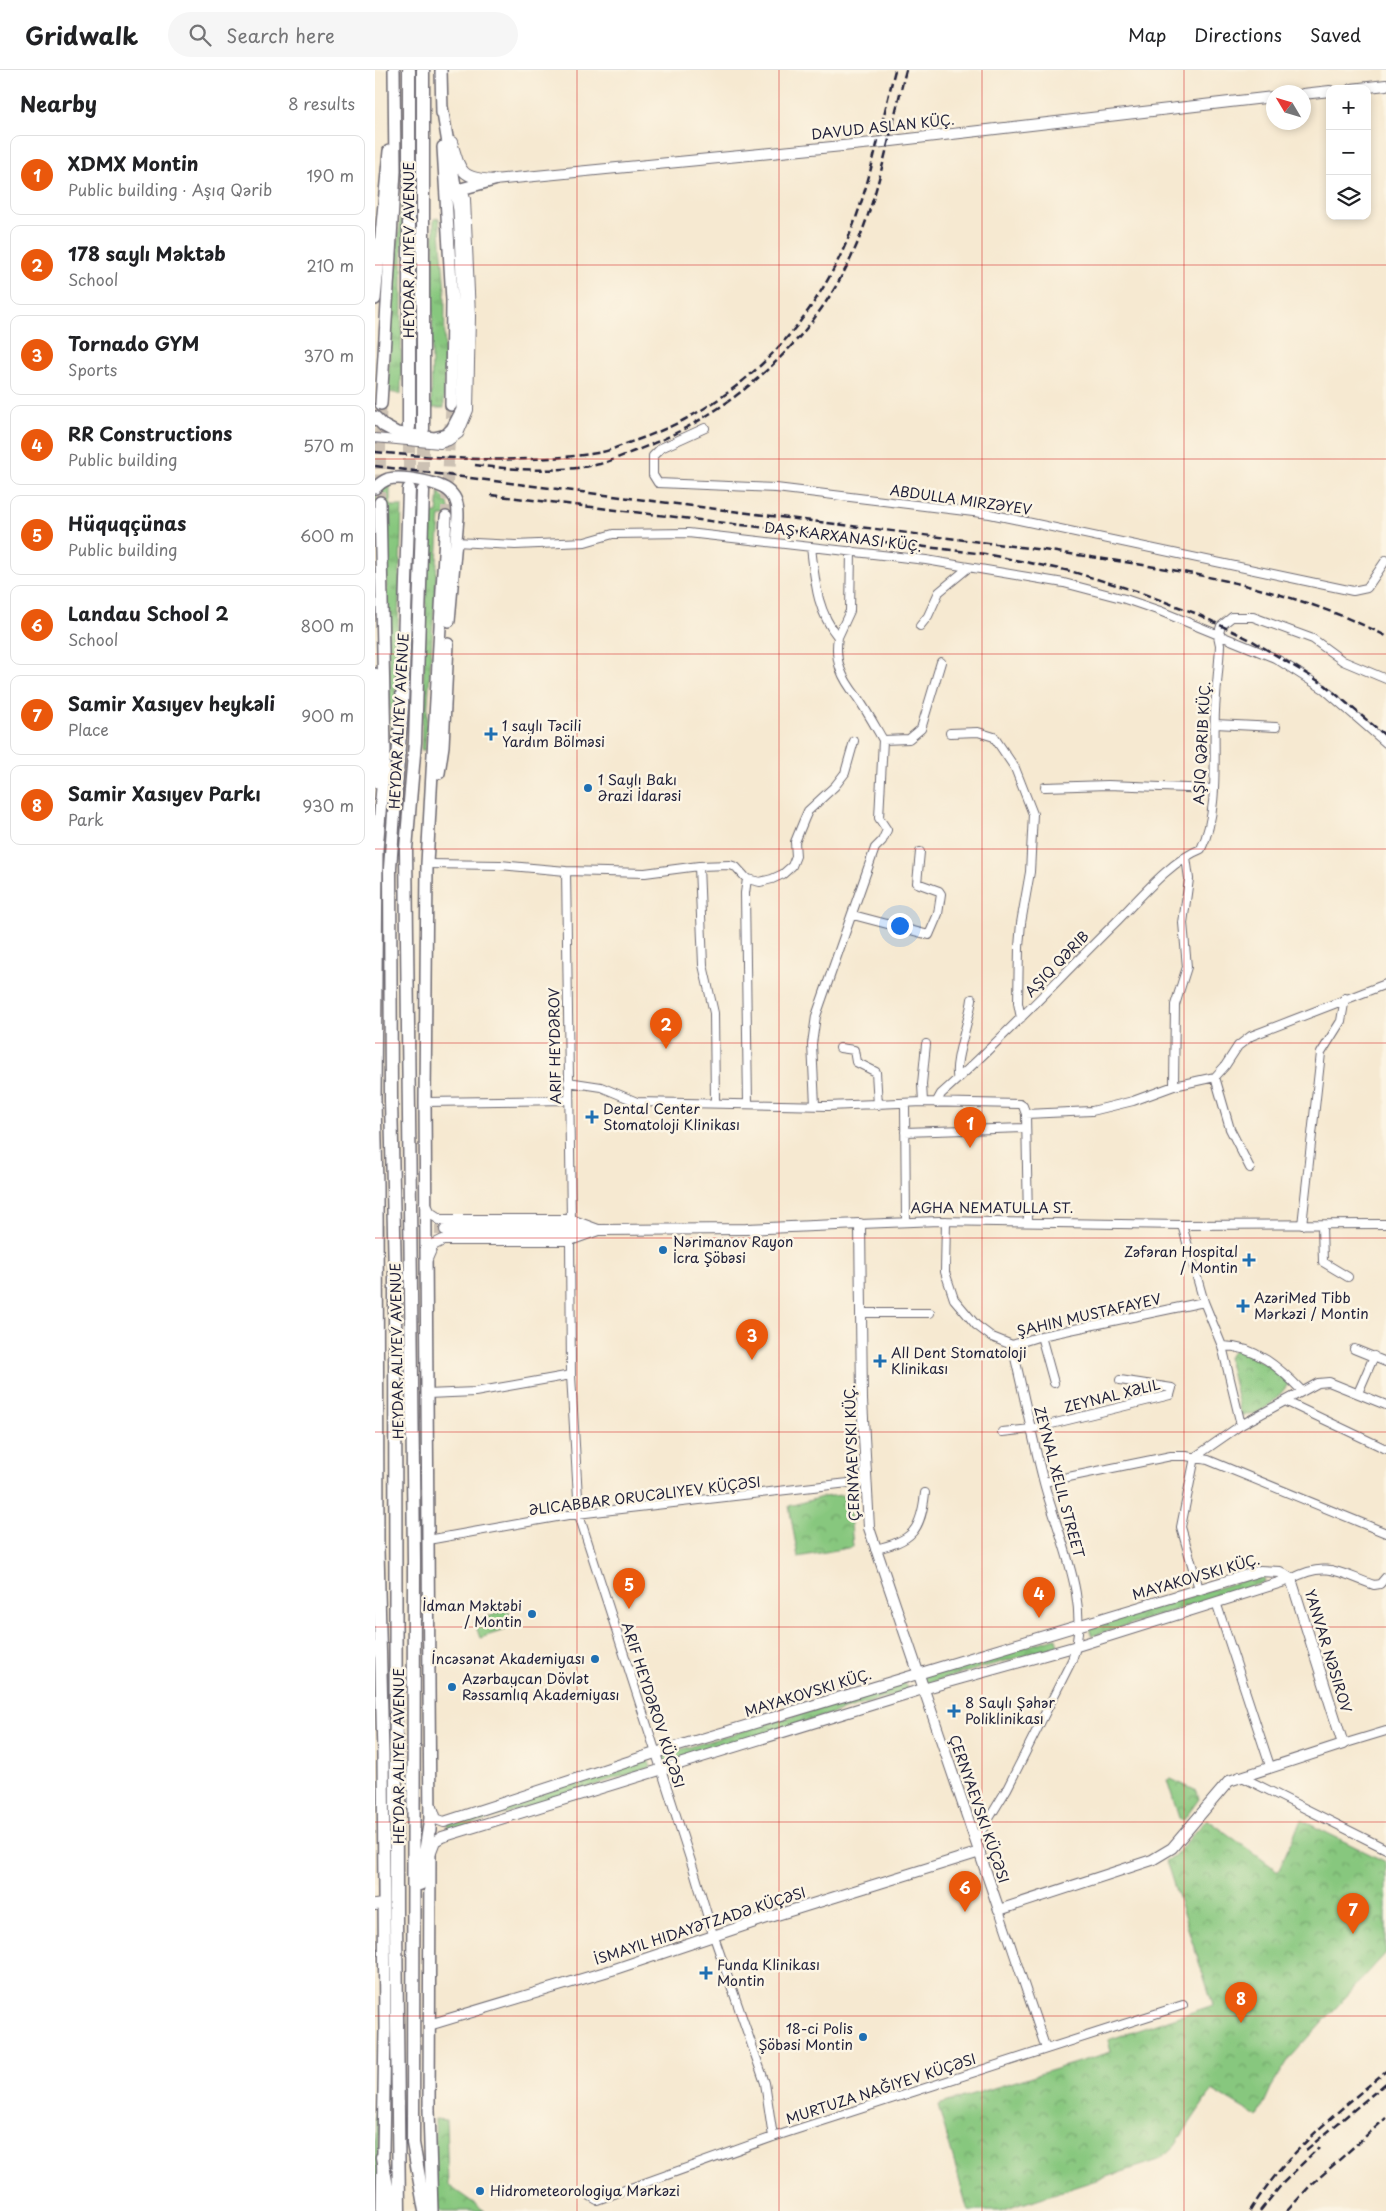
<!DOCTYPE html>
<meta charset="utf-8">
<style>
body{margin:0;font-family:"Playpen Sans",sans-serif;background:#f6f6f6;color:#202124}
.controls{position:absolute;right:15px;top:15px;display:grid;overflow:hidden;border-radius:10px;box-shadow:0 2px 8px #0003}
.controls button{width:45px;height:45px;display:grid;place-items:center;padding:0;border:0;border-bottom:1px solid #e0e0e0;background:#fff;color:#202124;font:25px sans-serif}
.compass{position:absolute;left:891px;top:15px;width:45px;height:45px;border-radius:50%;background:#fff;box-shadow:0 2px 8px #0003;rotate:308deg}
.you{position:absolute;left:524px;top:855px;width:18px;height:18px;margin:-12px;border:4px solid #fff;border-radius:50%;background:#1a73e8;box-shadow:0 0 0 8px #1a73e833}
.badge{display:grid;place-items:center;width:32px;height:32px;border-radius:50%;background:#ea580c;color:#fff;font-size:16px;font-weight:700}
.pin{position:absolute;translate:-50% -41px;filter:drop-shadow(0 1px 2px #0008)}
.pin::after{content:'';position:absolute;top:26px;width:18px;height:15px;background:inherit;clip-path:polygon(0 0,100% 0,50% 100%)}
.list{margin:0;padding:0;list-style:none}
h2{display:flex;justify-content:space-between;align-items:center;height:65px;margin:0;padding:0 20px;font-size:21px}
h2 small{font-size:16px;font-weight:400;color:#757577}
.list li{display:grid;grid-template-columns:32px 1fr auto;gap:15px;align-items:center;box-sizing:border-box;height:80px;margin:0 10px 10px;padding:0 10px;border:1px solid #e0e0e0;border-radius:10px}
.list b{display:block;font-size:19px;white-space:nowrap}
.list p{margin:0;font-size:16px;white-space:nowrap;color:#757577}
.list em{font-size:16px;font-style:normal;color:#757577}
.icon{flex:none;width:28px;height:28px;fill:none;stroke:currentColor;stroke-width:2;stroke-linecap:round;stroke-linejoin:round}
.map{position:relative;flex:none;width:1011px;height:2141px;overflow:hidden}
header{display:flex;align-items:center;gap:30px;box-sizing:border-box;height:70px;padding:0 25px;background:#fff;border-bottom:1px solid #e0e0e0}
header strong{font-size:24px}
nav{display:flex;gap:28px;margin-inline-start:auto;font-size:18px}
.search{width:350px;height:45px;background:#f6f6f6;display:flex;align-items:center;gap:12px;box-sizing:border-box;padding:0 18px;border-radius:28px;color:#757577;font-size:19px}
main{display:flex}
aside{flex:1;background:#fff}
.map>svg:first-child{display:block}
</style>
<header>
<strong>Gridwalk</strong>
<div class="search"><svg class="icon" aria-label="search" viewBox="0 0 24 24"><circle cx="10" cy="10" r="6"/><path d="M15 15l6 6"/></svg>Search here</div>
<nav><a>Map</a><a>Directions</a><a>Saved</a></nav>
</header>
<main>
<aside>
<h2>Nearby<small>8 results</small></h2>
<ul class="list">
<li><span class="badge">1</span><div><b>XDMX Montin</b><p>Public building · Aşıq Qərib</p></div><em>190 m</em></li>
<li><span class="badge">2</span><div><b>178 saylı Məktəb</b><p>School</p></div><em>210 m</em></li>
<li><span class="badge">3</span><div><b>Tornado GYM</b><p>Sports</p></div><em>370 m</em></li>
<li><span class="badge">4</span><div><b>RR Constructions</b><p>Public building</p></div><em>570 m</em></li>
<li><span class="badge">5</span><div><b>Hüquqçünas</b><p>Public building</p></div><em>600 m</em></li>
<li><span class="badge">6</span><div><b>Landau School 2</b><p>School</p></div><em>800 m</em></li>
<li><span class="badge">7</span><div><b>Samir Xasıyev heykəli</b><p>Place</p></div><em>900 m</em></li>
<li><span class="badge">8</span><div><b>Samir Xasıyev Parkı</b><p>Park</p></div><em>930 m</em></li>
</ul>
</aside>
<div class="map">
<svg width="1011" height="2141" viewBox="0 0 1011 2141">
<defs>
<pattern id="grass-tufts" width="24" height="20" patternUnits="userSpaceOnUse" patternTransform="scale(1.25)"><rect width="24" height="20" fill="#87c77e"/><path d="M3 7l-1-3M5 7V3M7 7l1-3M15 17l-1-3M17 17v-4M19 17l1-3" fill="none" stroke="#6ea168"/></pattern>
<pattern id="park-crowns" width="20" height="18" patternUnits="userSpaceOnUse" patternTransform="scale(1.25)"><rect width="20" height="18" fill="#87c77e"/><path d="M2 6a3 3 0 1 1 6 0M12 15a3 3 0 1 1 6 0" fill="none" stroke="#6ea168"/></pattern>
</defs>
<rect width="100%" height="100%" fill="#fcf5e5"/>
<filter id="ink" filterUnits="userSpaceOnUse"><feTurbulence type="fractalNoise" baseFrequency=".02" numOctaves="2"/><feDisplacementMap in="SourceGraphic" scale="10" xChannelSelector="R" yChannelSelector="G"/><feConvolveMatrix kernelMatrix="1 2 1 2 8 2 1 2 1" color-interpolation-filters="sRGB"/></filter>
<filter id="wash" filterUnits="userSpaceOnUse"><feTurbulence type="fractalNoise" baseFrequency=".0096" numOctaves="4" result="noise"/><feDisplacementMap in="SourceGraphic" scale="20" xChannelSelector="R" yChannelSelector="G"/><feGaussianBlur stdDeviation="1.12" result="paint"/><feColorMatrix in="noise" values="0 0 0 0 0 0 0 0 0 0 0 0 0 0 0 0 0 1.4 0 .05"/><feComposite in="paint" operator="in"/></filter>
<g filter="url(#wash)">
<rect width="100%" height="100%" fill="#f6e9d1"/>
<path fill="url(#grass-tufts)" stroke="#54745c" d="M28 120 26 324 13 322 16 243Z
M64 148 70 221 69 338H56L59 149Z
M15 414V436H27L19 680H16L9 431 0 430 3 420Z
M64 422 73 433 75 446H65L50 680H46L54 443H62Z
M2 2017 4 2106 0 2122V2018Z"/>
<path fill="url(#park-crowns)" stroke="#54745c" d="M861 1279 901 1299 914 1313C903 1328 887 1347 866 1345L853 1287Z
M467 1425 474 1432 478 1477 423 1487 414 1436 447 1427Z
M888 1504 890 1512 717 1566 714 1558Z
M681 1568 683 1576 550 1614 548 1606Z
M530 1613 533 1621 289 1694 287 1685Z
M273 1689 276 1697 74 1762 72 1754Z
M796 1709 822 1721 824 1729 808 1751 804 1748 792 1710Z
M832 1749 903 1801 926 1750 1011 1792V1883L914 1989 896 2018 883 2047 837 2020 800 2075 784 2090 625 2141H593L563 2035 736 1982 733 1970 838 1935 791 1791 799 1786Z
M60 2049 71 2050 73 2115 110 2141H64L61 2129Z"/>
<path fill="#87c77e" stroke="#54745c" d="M133 1540 139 1557 105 1568 99 1551Z"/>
</g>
<g filter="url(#ink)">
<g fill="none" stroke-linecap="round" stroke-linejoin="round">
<path stroke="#ccc1b3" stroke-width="10" stroke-dasharray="10 5" stroke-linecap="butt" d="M0 1160H70"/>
<path stroke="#ccc1b3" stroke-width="11" stroke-dasharray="11 5.5" stroke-linecap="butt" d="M5 432 6 334
M71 447 76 335"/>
<path stroke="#ccc1b3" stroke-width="12" stroke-dasharray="12 6" stroke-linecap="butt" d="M34 419V357
M48 421V361"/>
<defs>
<path id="minor" d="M330 358 286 378 278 386V405L283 413 401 418 615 444 978 521 992 518 1011 490
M0 368 65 374 74 371 84 364 94 340 96 246 91 129 89 122 83 119
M80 472 140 475 210 472 238 464 313 463 551 490 689 513 750 529 785 541 900 588 949 619 1011 673
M436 477C440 510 441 540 463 567 459 592 467 608 482 627 492 641 500 656 508 670
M545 556 553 546 564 522 593 498
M843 566 846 556 857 547H878L938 569 968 591 1011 609
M463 567 475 541 476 481
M840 654 901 657
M575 663 603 662 619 667 640 698 658 744 655 802 646 853 644 877 643 933 646 948
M670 717 733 715 838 719
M52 794 125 795 191 801 270 803 324 796 355 795 361 797 372 809 385 812 397 809 408 804 417 796 421 786 420 772 429 750 433 741 460 716 470 703 479 671
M324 796 328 895 339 943 340 1032
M191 801 196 1150
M372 809 370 823 373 1034
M478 845 554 865 563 844 566 824 564 821 542 813 545 782
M465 978 479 980 481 992 501 1002 503 1035
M840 1007 855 1059 875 1098
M583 1009C577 995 595 949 597 929
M193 1012 226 1017 262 1032 453 1036 548 1032 645 1034 648 1036 651 1044 653 1151
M799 1016 800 935 812 897 808 853 814 809 811 787
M50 1032 194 1030
M548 1032 547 1014 551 974
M561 1033 566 1024C627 970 682 910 740 853 764 829 795 791 826 779 845 741 838 683 840 641 841 619 844 597 845 575L843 566
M530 1034 531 1151
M440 1035 437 974 441 946 500 778 507 771 512 760 504 748 508 670 534 669 546 659 566 592
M651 1044 717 1041 758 1031 799 1016 840 1007 850 996 863 976 876 966 1011 914
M530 1062 651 1058
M571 1151 570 1202 579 1229 601 1255 617 1267 637 1275 666 1266 829 1232
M485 1154 564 1151 807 1155 1011 1154
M807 1155 829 1232 847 1276 866 1355
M927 1155 946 983 966 951 970 928
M947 1155 948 1192 973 1207
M195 1170 196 1305 204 1445 320 1804 337 1861 390 2013 398 2067
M487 1243H555
M666 1266 679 1313
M847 1276C881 1276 905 1298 927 1321
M979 1279 1011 1292
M983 1323 999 1286
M52 1324 100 1322 196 1305
M912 1332 1011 1379
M627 1362 656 1359 795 1325 797 1318 745 1310
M820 1387 866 1355 943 1313 954 1312 1011 1335
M820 1387 806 1457 824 1519
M669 1412 796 1386H811L833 1390 1011 1463
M53 1470 193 1445 491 1411
M500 1479C537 1471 546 1461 550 1423
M916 1509C951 1490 965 1503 999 1515L1005 1514 1011 1507
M841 1532 895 1696
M968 1674 1011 1661
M865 1706 1011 1779
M601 1770 632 1719 697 1590C718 1535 683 1466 669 1413 657 1367 648 1321 637 1275
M624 1840 671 1979
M215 2126 222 2130 398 2067 808 1935"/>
<path id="tertiary" d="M976 19 1011 15
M928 24 955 21
M77 72C86 103 86 108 119 110L508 72 898 27
M50 1133 55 1143 66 1150H196L223 1160 371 1159 485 1154 487 1330 494 1458 624 1840 777 1790 797 1778 854 1711 968 1674 916 1509
M70 1160H214
M52 1189 58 1175 68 1170H195L223 1160
M57 1737 61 1749 69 1752 280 1683 885 1501 905 1502 916 1509
M55 1784 60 1771 67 1767 548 1619 702 1576 916 1509
M0 1835 8 1834
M54 1955 237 1900 389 1849 605 1782"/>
<path id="secondary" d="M66 0 67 43
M68 77 77 230 76 335
M75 122 119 110
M0 229 14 81
M6 334 20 101 19 0
M0 347 9 356 22 363 59 368 71 365 77 359 87 340 88 229 84 140 67 37
M0 418C4 414 8 411 13 409 28 406 68 412 77 424 83 431 83 439 83 447L74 551
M5 432 10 681 2 780 0 1030 2 1116 3 1480 8 1685 10 1960 7 2141
M0 604 2 712
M64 703 68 676 73 574
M55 1760 50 1032 52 794 71 447
M55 1778 54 2040 57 2141"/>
<path id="trunk" d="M34 0V357
M48 0V359
M48 421 40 672 31 779 39 1490 38 2073 50 2141
M45 1814 55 1752
M7 2088 16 2141
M24 2141 21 1852 20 1205 16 1030 15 798 27 636 34 419"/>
</defs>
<use href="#minor" stroke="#6c6870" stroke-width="10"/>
<use href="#tertiary" stroke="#6c6870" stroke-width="12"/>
<use href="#secondary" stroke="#6c6870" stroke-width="14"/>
<use href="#trunk" stroke="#6c6870" stroke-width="15"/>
<use href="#minor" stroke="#fff" stroke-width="8"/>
<use href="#tertiary" stroke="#fff" stroke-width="10"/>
<use href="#secondary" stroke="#fff" stroke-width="11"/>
<use href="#trunk" stroke="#fff" stroke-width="12"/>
<path stroke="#22223b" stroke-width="2.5" stroke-dasharray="8 4" stroke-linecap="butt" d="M0 382C74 389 149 394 222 383 236 381 249 374 262 370 358 337 432 264 472 171 495 117 505 57 520 0
M100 395C140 400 185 403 225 394 236 391 247 386 257 382 348 349 431 280 474 192 503 132 514 64 531 0
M0 396 668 480C784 497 905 512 1011 566
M116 425 610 484 695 501 761 521 820 543 876 570 950 615 1011 666
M931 2080 1011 2013
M875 2141C912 2082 959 2045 1011 2001
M885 2141 908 2113 944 2077
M912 2141 935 2116 1011 2048"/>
</g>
</g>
<path fill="none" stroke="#d62828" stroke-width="1" stroke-opacity="0.55" d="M202 0V2141M404 0V2141M607 0V2141M809 0V2141M0 195H1011M0 389H1011M0 584H1011M0 779H1011M0 973H1011M0 1168H1011M0 1362H1011M0 1557H1011M0 1752H1011M0 1946H1011"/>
<g fill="#1f6fb2" stroke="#fcf5e5" stroke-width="2">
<path d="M113.5 656.5h5v5h5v5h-5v5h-5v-5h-5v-5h5z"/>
<circle cx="213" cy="718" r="5"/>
<path d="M214.5 1039.5h5v5h5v5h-5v5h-5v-5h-5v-5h5z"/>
<circle cx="288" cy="1180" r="5"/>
<path d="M871.5 1182.5h5v5h5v5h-5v5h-5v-5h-5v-5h5z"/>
<path d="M865.5 1228.5h5v5h5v5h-5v5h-5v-5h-5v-5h5z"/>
<path d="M502.5 1283.5h5v5h5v5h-5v5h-5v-5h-5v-5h5z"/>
<circle cx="157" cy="1544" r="5"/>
<circle cx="220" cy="1589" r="5"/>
<circle cx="77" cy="1617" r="5"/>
<path d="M576.5 1633.5h5v5h5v5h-5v5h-5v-5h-5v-5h5z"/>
<path d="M328.5 1895.5h5v5h5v5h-5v5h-5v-5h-5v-5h5z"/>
<circle cx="488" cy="1967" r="5"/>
<circle cx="105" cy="2121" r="5"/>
</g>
<g text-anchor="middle" stroke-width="5" stroke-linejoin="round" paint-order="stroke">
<g font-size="14" fill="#22223b" stroke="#fcf5e5">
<text transform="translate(508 57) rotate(-6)" y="5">DAVUD ASLAN KÜÇ.</text>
<text transform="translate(34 180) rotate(-90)" y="5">HEYDAR ALIYEV AVENUE</text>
<text transform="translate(586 430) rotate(8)" y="5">ABDULLA MIRZƏYEV</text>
<text transform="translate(468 467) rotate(7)" y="5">DAŞ KARXANASI KÜÇ.</text>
<text transform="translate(24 651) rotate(-87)" y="5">HEYDAR ALIYEV AVENUE</text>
<text transform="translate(827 673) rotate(-87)" y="5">AŞIQ QƏRIB KÜÇ.</text>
<text transform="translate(682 894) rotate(-46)" y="5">AŞIQ QƏRIB</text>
<text transform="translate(180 976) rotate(-91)" y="5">ARIF HEYDƏROV</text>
<text x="617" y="1143">AGHA NEMATULLA ST.</text>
<text transform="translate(714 1245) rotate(-13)" y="5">ŞAHIN MUSTAFAYEV</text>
<text transform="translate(22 1281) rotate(-91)" y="5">HEYDAR ALIYEV AVENUE</text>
<text transform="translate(737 1326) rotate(-14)" y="5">ZEYNAL XƏLIL</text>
<text transform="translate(477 1383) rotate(-92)" y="5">ÇERNYAEVSKI KÜÇ.</text>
<text transform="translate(684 1412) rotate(75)" y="5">ZEYNAL XELIL STREET</text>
<text transform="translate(270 1426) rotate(-7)" y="5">ƏLICABBAR ORUCƏLIYEV KÜÇƏSI</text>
<text transform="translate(821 1507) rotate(-16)" y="5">MAYAKOVSKI KÜÇ.</text>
<text transform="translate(953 1581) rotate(73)" y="5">YANVAR NƏSIROV</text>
<text transform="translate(433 1623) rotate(-17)" y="5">MAYAKOVSKI KÜÇ.</text>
<text transform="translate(278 1635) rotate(72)" y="5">ARIF HEYDƏROV KÜÇƏSI</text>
<text transform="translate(24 1686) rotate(-90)" y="5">HEYDAR ALIYEV AVENUE</text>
<text transform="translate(604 1739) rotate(71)" y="5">ÇERNYAEVSKI KÜÇƏSI</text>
<text transform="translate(325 1856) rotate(-18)" y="5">İSMAYIL HIDAYƏTZADƏ KÜÇƏSI</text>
<text transform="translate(506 2019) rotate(-18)" y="5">MURTUZA NAĞIYEV KÜÇƏSI</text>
</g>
<g font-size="14" fill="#22223b" stroke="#fcf5e5" text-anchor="start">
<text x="127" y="661">1 saylı Təcili<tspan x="127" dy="16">Yardım Bölməsi</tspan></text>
<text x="223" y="715">1 Saylı Bakı<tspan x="223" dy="16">Ərazi İdarəsi</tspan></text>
<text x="228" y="1044">Dental Center<tspan x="228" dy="16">Stomatoloji Klinikası</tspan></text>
<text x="298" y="1177">Nərimanov Rayon<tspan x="298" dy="16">İcra Şöbəsi</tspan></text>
<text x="863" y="1187" text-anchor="end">Zəfəran Hospital<tspan x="863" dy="16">/ Montin</tspan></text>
<text x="879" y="1233">AzəriMed Tibb<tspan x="879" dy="16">Mərkəzi / Montin</tspan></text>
<text x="516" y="1288">All Dent Stomatoloji<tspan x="516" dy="16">Klinikası</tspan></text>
<text x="147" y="1541" text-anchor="end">İdman Məktəbi<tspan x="147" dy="16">/ Montin</tspan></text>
<text x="210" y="1594" text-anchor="end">İncəsənət Akademiyası</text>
<text x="87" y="1614">Azərbaycan Dövlət<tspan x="87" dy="16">Rəssamlıq Akademiyası</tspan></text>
<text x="590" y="1638">8 Saylı Şəhər<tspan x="590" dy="16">Poliklinikası</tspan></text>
<text x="342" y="1900">Funda Klinikası<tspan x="342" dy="16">Montin</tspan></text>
<text x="478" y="1964" text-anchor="end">18-ci Polis<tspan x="478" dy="16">Şöbəsi Montin</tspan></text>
<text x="115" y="2126">Hidrometeorologiya Mərkəzi</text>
</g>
</g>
</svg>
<div class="controls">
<button>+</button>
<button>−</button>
<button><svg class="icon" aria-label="layers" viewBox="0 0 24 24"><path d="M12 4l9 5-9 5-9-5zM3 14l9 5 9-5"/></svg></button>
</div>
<svg class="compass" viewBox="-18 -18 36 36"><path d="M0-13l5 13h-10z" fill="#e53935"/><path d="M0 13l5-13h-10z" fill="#757577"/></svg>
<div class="you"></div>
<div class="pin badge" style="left:595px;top:1078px">1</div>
<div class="pin badge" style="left:291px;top:979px">2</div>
<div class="pin badge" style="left:377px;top:1290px">3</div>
<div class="pin badge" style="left:664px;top:1548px">4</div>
<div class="pin badge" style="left:254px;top:1539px">5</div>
<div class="pin badge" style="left:590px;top:1842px">6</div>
<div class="pin badge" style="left:978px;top:1864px">7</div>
<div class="pin badge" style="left:866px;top:1953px">8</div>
</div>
</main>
